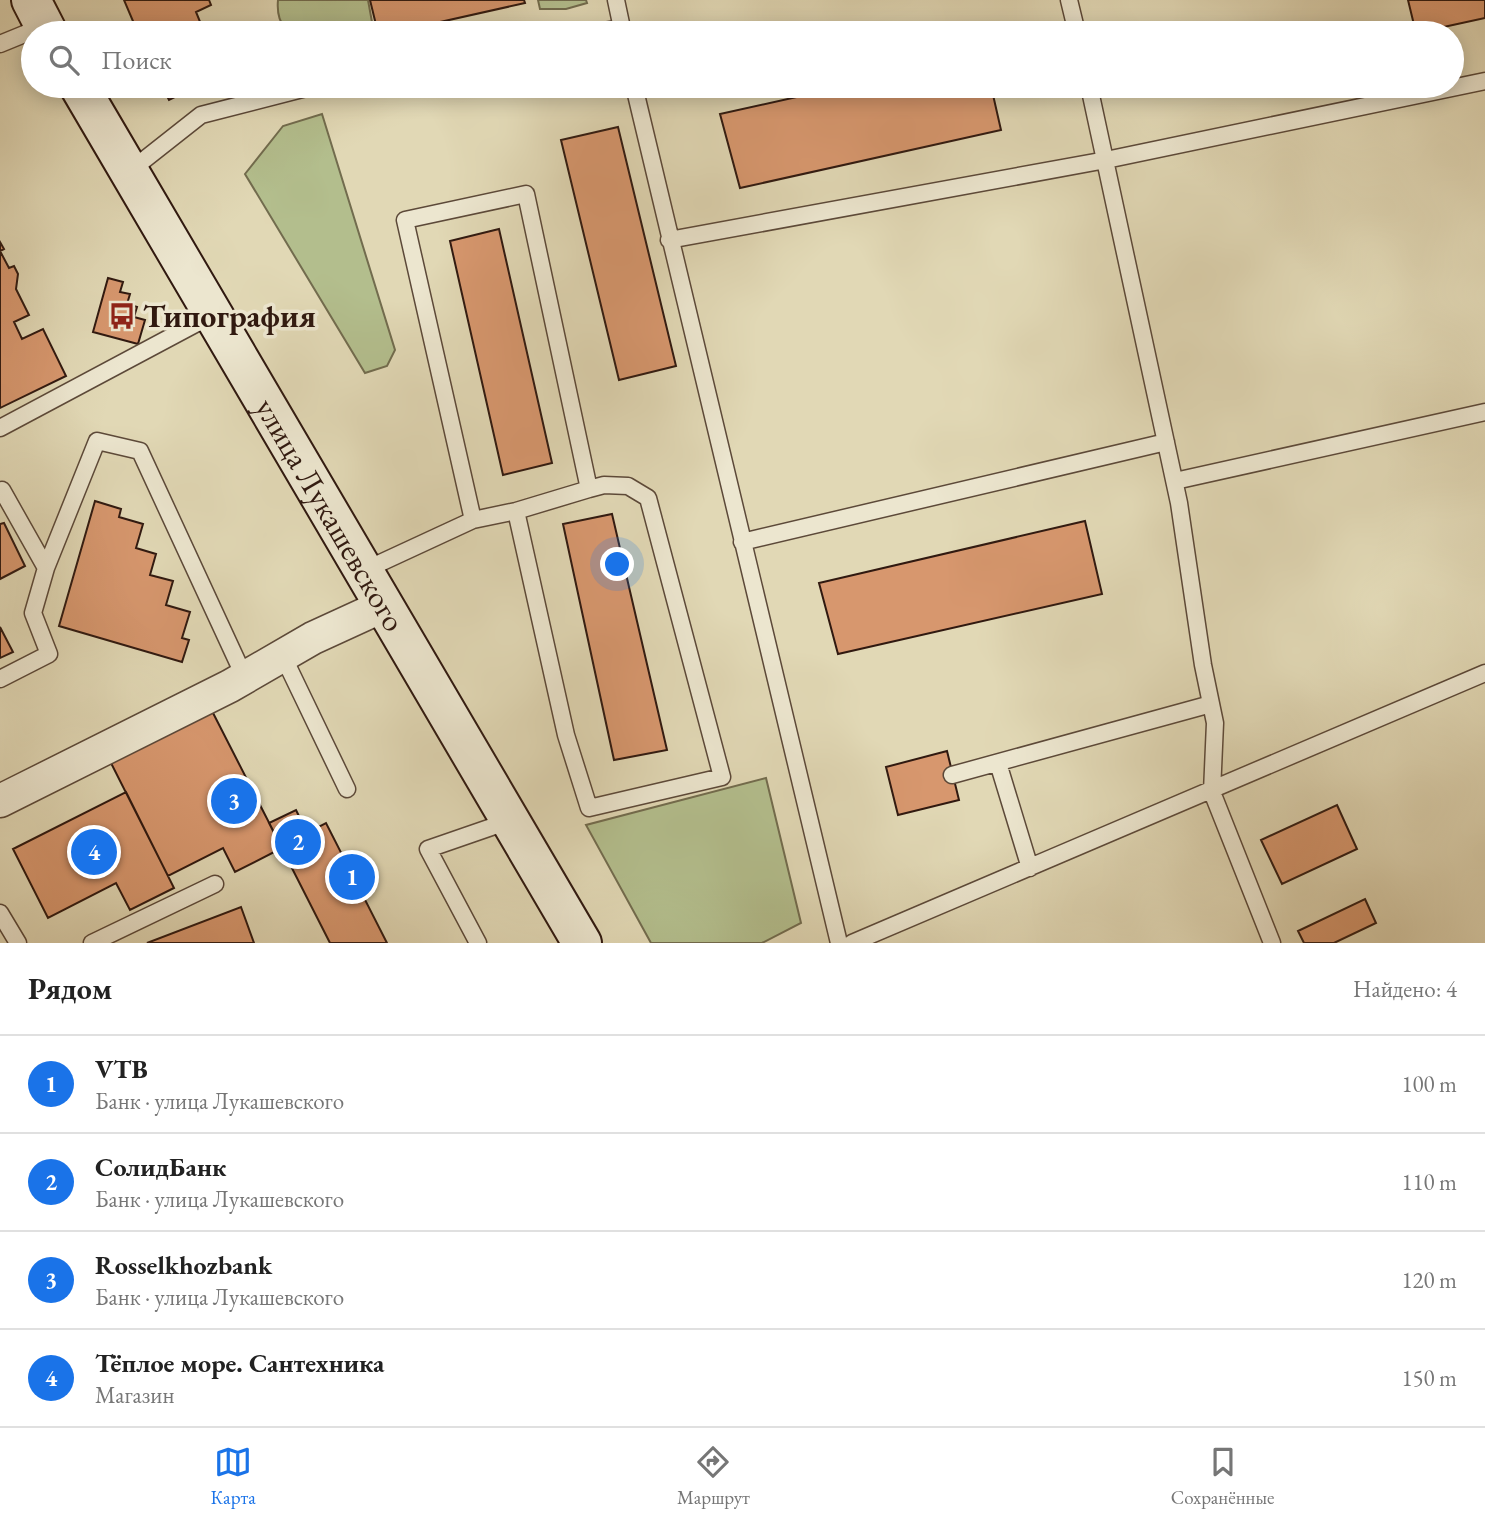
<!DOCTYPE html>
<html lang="ru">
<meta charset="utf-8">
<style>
body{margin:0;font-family:"EB Garamond",serif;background:#f6f6f6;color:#222}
.you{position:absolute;left:618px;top:565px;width:24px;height:24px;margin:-18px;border:5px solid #fff;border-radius:50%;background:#1a73e8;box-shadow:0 0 0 10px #1a73e833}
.badge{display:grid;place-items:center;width:46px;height:46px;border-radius:50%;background:#1a73e8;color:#fff;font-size:23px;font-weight:700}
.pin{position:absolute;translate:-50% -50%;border:4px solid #fff;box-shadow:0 2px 7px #0006}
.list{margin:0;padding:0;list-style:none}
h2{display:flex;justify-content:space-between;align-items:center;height:91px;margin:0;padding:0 28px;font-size:30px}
h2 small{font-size:23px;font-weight:400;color:#767676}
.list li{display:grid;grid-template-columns:46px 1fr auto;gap:21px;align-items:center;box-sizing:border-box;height:98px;padding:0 28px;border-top:2px solid #e0e0e0}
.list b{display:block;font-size:26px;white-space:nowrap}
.list p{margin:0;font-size:23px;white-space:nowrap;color:#767676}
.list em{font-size:23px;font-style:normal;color:#767676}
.icon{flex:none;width:38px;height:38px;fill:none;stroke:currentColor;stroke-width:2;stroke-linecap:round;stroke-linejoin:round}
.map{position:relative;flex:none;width:1485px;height:943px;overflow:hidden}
.search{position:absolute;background:#fff;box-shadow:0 4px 18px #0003;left:21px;right:21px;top:21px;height:77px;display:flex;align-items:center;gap:18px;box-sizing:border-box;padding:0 24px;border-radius:38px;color:#767676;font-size:26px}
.sheet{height:483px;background:#fff}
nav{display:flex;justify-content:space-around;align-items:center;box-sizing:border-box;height:98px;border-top:2px solid #e0e0e0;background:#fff;font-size:19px;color:#767676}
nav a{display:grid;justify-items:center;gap:4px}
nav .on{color:#1a73e8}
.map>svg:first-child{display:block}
</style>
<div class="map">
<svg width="1485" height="943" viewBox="0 0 1485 943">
<rect width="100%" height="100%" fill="#e1d8b5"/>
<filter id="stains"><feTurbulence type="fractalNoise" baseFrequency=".00286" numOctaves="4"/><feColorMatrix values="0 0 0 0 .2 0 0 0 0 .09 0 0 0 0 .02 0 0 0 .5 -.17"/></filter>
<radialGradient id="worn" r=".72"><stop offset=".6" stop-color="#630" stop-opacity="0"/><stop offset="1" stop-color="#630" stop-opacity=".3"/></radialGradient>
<path fill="#b3be8d" stroke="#726c4e" stroke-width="2" d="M278 0H368L374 33H330L312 28C288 44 276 22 278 0Z
M538 0H586L587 3 566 9H540Z
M322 114 395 350 387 366 365 373 245 174 283 126Z
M766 778 801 923 762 943H651L586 825Z"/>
<path fill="#d7976e" stroke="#301910" stroke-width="2" d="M124 0H209L211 5 196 12 203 29 193 33H138Z
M370 0H524L525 3 391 33H378Z
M1408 0H1485V18L1416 33Z
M162 86H187L189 90 169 100Z
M846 86H991L1001 130 740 188 720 114Z
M618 127 676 366 619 380 561 140Z
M499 229 552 463 503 475 450 241Z
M0 242 4 249 0 251 9 268 14 266 18 274 16 289 29 315 14 322 22 339 43 329 66 376 0 408Z
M108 278 123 282 120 292 130 294 127 304 137 307 134 317 145 320 138 344 93 332Z
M95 501 121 509 119 517 143 524 136 548 156 554 150 575 173 581 166 605 190 612 182 638 189 640 182 662 59 626Z
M612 514 667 750 614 760 563 524Z
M1085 521 1102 594 838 654 819 583Z
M4 523 25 566 0 579V524Z
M0 627 13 652 0 658Z
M211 709 282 848 235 872 223 848 168 876 110 761Z
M947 751 959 800 898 815 886 767Z
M126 792 174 888 130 910 116 883 48 918 13 849Z
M1337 805 1357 849 1282 884 1261 840Z
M296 810 307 833 326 823 387 943H330L269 823Z
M1365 899 1376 923 1334 943H1304L1298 931Z
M241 907 254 943H147Z"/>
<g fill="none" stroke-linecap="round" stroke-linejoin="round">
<defs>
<path id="service" d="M616 0 623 33
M1069 0 1077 33
M591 33 621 28
M0 44 44 26
M634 86 839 943
M1089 86 1179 503 1203 665 1215 723 1212 792 1272 943
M130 171 201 115 314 86
M669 240 1106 160 1485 81
M0 428 214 314
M1175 481 1485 412
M2 490 46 568
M473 520 405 220 526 194 589 489
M742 542 1166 442
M365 570 473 520 516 511 589 489 604 485 628 486 648 498 722 777 589 808 566 735 516 511
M283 656 347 789
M0 679 49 654 33 613 46 568 97 441 140 451 244 676
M998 763 1030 868
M952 775 1211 704
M0 913 18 943
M92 943 215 884
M478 943 428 849 509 821
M852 943 1485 673"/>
<path id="minor" d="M0 801 230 686 313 638 385 605"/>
<g id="secondary">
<path d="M31 0 48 33"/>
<path id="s1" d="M79 86 582 943"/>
</g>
</defs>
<use href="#service" stroke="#5c4939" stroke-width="19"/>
<use href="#minor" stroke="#5c4939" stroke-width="35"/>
<use href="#secondary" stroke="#301910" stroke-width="42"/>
<use href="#service" stroke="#ece6cf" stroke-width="16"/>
<use href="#minor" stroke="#ece6cf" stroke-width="32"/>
<use href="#secondary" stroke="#ece6cf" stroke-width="38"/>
</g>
<defs>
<symbol id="bus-bare" viewBox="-9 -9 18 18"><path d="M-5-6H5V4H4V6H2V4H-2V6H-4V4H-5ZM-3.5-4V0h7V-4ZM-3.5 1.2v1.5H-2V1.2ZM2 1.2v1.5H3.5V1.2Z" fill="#8f2418" stroke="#ece6cf" stroke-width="2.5" paint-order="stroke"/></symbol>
</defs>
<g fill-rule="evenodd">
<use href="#bus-bare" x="103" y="297" width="38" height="38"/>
</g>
<g text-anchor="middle" stroke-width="7" stroke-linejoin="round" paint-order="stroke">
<g font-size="32" font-weight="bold" fill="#301910" stroke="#ece6cf" text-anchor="start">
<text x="143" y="327">Типография</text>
</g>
<g font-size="32" fill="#301910" stroke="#ece6cf">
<text dy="11" stroke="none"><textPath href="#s1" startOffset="497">улица Лукашевского</textPath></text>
</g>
</g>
<rect width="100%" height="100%" filter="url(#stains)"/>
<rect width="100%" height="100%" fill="url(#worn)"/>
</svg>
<div class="you"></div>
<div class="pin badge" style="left:352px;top:877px">1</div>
<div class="pin badge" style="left:298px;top:842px">2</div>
<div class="pin badge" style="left:234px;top:801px">3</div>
<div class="pin badge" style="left:94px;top:852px">4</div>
<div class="search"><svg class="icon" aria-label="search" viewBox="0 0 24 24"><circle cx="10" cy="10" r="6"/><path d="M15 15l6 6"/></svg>Поиск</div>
</div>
<section class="sheet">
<h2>Рядом<small>Найдено: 4</small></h2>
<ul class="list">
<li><span class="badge">1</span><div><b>VTB</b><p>Банк · улица Лукашевского</p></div><em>100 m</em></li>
<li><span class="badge">2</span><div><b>СолидБанк</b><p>Банк · улица Лукашевского</p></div><em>110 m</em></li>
<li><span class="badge">3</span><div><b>Rosselkhozbank</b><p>Банк · улица Лукашевского</p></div><em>120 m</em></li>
<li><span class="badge">4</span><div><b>Тёплое море. Сантехника</b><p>Магазин</p></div><em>150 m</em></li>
</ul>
</section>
<nav>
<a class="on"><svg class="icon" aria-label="map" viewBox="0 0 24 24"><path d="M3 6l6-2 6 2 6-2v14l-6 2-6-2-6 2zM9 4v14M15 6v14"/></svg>Карта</a>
<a><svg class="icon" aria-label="directions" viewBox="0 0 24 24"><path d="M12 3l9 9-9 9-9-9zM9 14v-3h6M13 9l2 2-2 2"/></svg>Маршрут</a>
<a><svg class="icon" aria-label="saved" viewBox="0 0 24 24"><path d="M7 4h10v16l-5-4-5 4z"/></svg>Сохранённые</a>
</nav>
